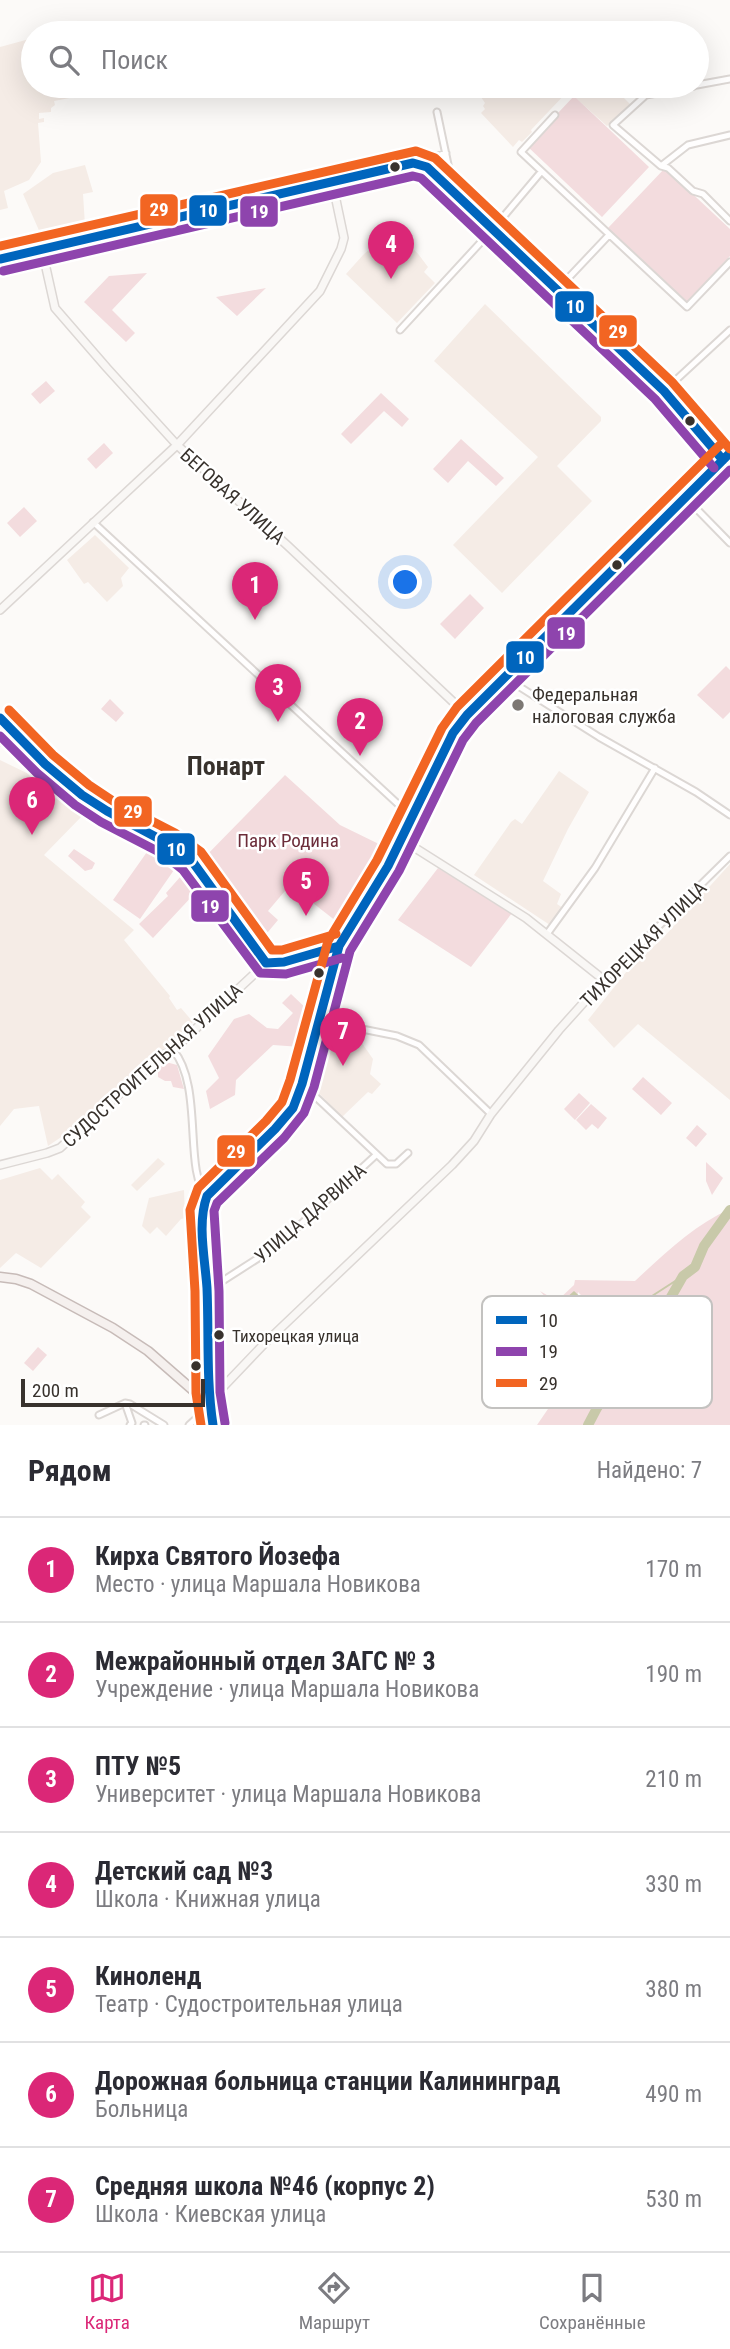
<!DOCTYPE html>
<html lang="ru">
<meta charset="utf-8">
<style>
body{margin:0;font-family:"Roboto Condensed",sans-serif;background:#f2f2f3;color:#2b2b33}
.scale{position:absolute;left:21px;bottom:18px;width:184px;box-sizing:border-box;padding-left:7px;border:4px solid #38322d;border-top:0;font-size:19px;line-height:24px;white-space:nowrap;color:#38322d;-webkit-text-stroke:5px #fff;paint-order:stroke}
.you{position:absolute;left:406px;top:583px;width:24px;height:24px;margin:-18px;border:5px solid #fff;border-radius:50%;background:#1a73e8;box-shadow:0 0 0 10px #1a73e833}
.badge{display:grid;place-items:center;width:46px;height:46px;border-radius:50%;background:#db2777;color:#fff;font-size:23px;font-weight:700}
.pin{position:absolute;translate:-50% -58px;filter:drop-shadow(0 2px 4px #0008)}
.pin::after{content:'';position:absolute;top:37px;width:24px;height:21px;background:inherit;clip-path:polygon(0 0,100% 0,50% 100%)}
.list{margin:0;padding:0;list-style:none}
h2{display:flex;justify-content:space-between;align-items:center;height:91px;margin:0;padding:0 28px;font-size:30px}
h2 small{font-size:23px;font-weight:400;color:#7c7c81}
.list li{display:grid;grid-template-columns:46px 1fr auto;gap:21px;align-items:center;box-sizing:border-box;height:105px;padding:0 28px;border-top:2px solid #e1e1e2}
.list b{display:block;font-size:26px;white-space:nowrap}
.list p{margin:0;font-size:23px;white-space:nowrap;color:#7c7c81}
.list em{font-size:23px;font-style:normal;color:#7c7c81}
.icon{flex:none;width:38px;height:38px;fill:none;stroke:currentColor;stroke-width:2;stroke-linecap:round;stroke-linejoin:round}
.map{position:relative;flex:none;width:730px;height:1425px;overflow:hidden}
.search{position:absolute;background:#fff;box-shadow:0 7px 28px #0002;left:21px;right:21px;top:21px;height:77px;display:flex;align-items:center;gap:18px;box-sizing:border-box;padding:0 24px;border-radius:38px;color:#7c7c81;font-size:26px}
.sheet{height:826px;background:#fff}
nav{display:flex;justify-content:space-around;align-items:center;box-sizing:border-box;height:98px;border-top:2px solid #e1e1e2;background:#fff;font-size:19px;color:#7c7c81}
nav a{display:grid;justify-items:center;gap:4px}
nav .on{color:#db2777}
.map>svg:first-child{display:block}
</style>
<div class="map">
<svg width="730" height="1425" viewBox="0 0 730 1425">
<rect width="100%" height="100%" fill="#fcfaf8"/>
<path fill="#f5ece6" d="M33 38V86H80L85 95 54 101 55 105 51 108V112L39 113V119L44 118V122L38 123 41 162 29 180 4 191 8 208 0 210V47Z
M506 86H622L623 97 630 104 607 126 568 91 531 130 532 132 522 142 519 140 513 147 481 113 485 109 483 106 485 103 479 94Z
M85 165 93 192 83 194 85 225 41 235 23 194 53 173Z
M394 228 419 255 428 267 424 272 435 283 397 323 346 274 363 255Z
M485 304 601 417V421L557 466 592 501 502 593 453 545 538 457 434 361Z
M95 535 129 568 121 578 123 586 107 602 88 582 84 584 67 560Z
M0 760 39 779 84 814 44 855 134 930 124 940 170 996 169 998 177 1010 181 1008 193 1022 79 1125 48 1146 39 1106 14 1109 0 1126Z
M559 771 589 792 568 829 543 881 561 894 557 904 563 908 550 925 474 875 511 822 515 819 522 824Z
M730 864V1100L638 1024 614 1048 588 1020 627 971 663 938Z
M333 1014 357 1036 373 1059 370 1074 381 1084 372 1094 368 1092 342 1117 310 1084 328 1020Z
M158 1158 165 1164 137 1191 131 1185Z
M40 1168 52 1180 58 1174 85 1202 81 1207 91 1217 41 1268 16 1253 0 1268V1180Z
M184 1190 185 1218 181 1219 166 1236 157 1227 150 1234 142 1226 149 1198Z"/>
<path fill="#f3dcde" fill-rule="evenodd" d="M574 96 649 167 602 217 527 146Z
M665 168 730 229V256L687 302 608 228Z
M147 273 112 310 135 333 126 342 84 302 109 276Z
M266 288 237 316 216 297Z
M46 381 55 391 40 404 31 394Z
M381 393 409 419 402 427 384 411 351 444 341 434Z
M461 439 504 478 496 486 468 461 448 483 433 469Z
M104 443 113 453 96 469 87 459Z
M24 507 37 521 20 537 7 523Z
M470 594 484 608 455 639 440 624Z
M726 666 730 670V712L723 719 697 695Z
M110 699 124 713 116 722 101 709Z
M285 775 340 825 385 847 341 925 290 885 268 911 278 920 257 945 197 865Z
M74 849 95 863 92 869 85 871 68 856Z
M147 852 174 870 140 919 113 900Z
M438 868 512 913 471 967 398 920Z
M181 876 196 892 153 938 139 924 168 896 166 893Z
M291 994 310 1012 301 1047 273 1045 236 1080 235 1095 210 1109 206 1091 219 1078 208 1056 234 1019 249 1014 267 1028 278 1029 293 1013 282 1003Z
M166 1062 177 1065 184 1089 173 1087 171 1081H165L158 1077V1068Z
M643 1077 672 1103 661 1115 632 1089Z
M579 1093 590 1103 575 1120 564 1109Z
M591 1104 607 1118 598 1129 592 1124 586 1130 576 1120Z
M697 1125 707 1134 696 1147 686 1138Z
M706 1162 723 1178 712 1195 706 1181Z
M730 1209V1425H537L583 1358 553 1306 540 1291 557 1301 574 1285 575 1280 635 1281C664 1254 694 1225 730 1209ZM578 1292 603 1318 618 1316 621 1320 628 1323 614 1330 606 1327H600L595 1342 584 1349 573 1322Z
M38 1347 47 1355 33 1371 24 1363Z"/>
<path fill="#c8c9a9" d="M574 1291 603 1318 621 1316V1320L628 1323 631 1328 627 1332 618 1334 606 1327H600L595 1342 584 1356 582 1353 584 1348 573 1322 568 1317 565 1299Z"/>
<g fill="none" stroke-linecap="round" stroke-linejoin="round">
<path stroke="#c8c9a9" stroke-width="2" d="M621 1316 683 1276"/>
<path stroke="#c8c9a9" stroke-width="10" d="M588 1425 597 1408 649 1332 655 1319 667 1304 683 1276 695 1267 704 1246 730 1210"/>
<defs>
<path id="street" d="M697 85 730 79
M694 86 646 95 613 125 661 166 668 168 693 191 703 194 730 221
M437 112 454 193
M555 115 521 152 687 307 730 262
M416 163 446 153
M661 166 688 145 730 135
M558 289 608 236
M400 330 493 229 541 172
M664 391 730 330
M685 497 730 543
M93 522 412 817
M504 677 599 737 696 792 730 815
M547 934 595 868 655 768
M604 980 730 856
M323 1006 330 1008 357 1028 397 1036 419 1045 491 1114
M173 1050C204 1086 183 1172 207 1196
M302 1084 387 1164H396L408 1153
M207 1291 277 1246 376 1155
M125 1403 132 1423 130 1425
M99 1415 125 1403 130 1404 164 1425
M144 1425H145
M189 1425 200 1415 210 1411"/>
<path id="secondary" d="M42 250 55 308 107 368 177 445 288 546 467 715
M0 259 413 163 427 167 664 391 723 460
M0 610 177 445 320 291 341 249 344 238 332 181
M0 718C28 749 60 781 95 804 127 825 163 835 192 861L266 963
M0 741 31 751
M0 1165 47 1153 60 1148 161 1056 173 1050 266 963 284 962 339 946
M208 1393 223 1387 264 1344 452 1165 474 1141 491 1114 559 1030 604 980 526 918 401 839"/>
<path id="primary" d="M0 1277 16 1279 31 1284 113 1328 148 1351 195 1392 202 1394 208 1393
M213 1425 208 1393 207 1291 202 1209 207 1196 275 1129 293 1108 302 1084 339 946 388 866 453 733 467 715 730 453"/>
</defs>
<use href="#street" stroke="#dcd7d4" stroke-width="9"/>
<use href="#secondary" stroke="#dcd7d4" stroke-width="10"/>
<use href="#primary" stroke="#c7bbb8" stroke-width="11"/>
<use href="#street" stroke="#fffefe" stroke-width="5"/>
<use href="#secondary" stroke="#f9f7f5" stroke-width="7"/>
<use href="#primary" stroke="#f5f0ee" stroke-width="8"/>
<defs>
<path id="bus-1" d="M0 259 413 163 427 167 664 391 723 460
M0 718 45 764 82 795 107 811 169 844 192 861 266 963 284 962 339 946
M213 1425C206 1379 209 1334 207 1288 205 1259 197 1223 207 1196L275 1129 293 1108 302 1084 339 946 388 866 453 733 467 715 730 453"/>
<path id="bus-2" d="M3 271 413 176 421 178 655 399 714 468
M0 736 37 773 75 805 101 822 163 854 183 870 260 973 286 974 342 958
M225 1423 220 1392 219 1291 214 1211 217 1203 284 1138 304 1113 314 1087 350 951 399 871 463 740 476 723 730 470"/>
<path id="bus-3" d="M0 246 416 151 435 158 672 382 730 449
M9 710 53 755 89 785 113 801 175 833 201 852 272 950H282L336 934
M201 1425 196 1393 195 1291 190 1210 198 1188 266 1121 282 1102 290 1080 328 941 377 860 442 728 457 707 721 444"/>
</defs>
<use href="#bus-1" stroke="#fff" stroke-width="14"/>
<use href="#bus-2" stroke="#fff" stroke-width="14"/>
<use href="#bus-3" stroke="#fff" stroke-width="14"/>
<use href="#bus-1" stroke="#0065bd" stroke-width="9"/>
<use href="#bus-2" stroke="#8e44ad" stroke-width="9"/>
<use href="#bus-3" stroke="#f26522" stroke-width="9"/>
</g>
<g fill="#38322d" stroke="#fff" stroke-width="2.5">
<circle cx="395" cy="167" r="6"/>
<circle cx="690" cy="421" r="6"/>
<circle cx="617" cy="565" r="6"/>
<circle cx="319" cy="973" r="6"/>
<circle cx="219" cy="1335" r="6"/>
<circle cx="196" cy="1366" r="6"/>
</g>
<circle fill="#7d7874" stroke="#fff" stroke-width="2.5" cx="518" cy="705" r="7"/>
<g text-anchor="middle" stroke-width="5" stroke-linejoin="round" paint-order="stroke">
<g font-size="17" fill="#38322d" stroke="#fff" text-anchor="start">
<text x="232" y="1342">Тихорецкая улица</text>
</g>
<g font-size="19" fill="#38322d" stroke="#fff">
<text transform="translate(233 496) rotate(42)" y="7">БЕГОВАЯ УЛИЦА</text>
<text transform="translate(643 944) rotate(-45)" y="7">ТИХОРЕЦКАЯ УЛИЦА</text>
<text transform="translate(152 1065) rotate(-42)" y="7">СУДОСТРОИТЕЛЬНАЯ УЛИЦА</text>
<text transform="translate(310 1213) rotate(-41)" y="7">УЛИЦА ДАРВИНА</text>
</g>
<g font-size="19" fill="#38322d" stroke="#fff" text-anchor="start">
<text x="532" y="701">Федеральная<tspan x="532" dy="22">налоговая служба</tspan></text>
</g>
<g font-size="19" fill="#6c2d3a" stroke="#fff">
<text x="288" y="847">Парк Родина</text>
</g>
<g font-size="26" font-weight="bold" fill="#38322d" stroke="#fff">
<text x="226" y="775">Понарт</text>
</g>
</g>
<rect x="482" y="1296" width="230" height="112" rx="10" fill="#fff" stroke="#c3c2c0" stroke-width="2"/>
<rect x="496" y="1316" width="31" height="8" fill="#0065bd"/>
<rect x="496" y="1347" width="31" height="9" fill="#8e44ad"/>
<rect x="496" y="1379" width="31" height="8" fill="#f26522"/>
<g font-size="19" fill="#38322d">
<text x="539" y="1327">10</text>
<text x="539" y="1358">19</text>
<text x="539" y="1390">29</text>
</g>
<g stroke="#fff" stroke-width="2.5">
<rect x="139" y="193" width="40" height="34" rx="7" fill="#f26522"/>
<rect x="188" y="194" width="40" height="33" rx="7" fill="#0065bd"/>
<rect x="239" y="195" width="40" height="33" rx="7" fill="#8e44ad"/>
<rect x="554" y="290" width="41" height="33" rx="7" fill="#0065bd"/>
<rect x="598" y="314" width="40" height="34" rx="7" fill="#f26522"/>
<rect x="546" y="616" width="40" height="34" rx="7" fill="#8e44ad"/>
<rect x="505" y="640" width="40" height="34" rx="7" fill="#0065bd"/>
<rect x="113" y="795" width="40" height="33" rx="7" fill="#f26522"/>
<rect x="156" y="832" width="40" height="34" rx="7" fill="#0065bd"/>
<rect x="190" y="889" width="40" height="34" rx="7" fill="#8e44ad"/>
<rect x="216" y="1134" width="40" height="34" rx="7" fill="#f26522"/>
</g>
<g font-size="19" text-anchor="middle" font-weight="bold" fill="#fff">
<text x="159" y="216">29</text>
<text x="208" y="217">10</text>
<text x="259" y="218">19</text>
<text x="575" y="313">10</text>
<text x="618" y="338">29</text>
<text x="566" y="640">19</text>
<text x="525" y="664">10</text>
<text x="133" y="818">29</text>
<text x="176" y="856">10</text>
<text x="210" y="913">19</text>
<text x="236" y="1158">29</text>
</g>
</svg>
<div class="scale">200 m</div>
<div class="you"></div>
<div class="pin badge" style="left:255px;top:620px">1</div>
<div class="pin badge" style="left:360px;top:756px">2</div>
<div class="pin badge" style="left:278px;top:722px">3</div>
<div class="pin badge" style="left:391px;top:279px">4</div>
<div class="pin badge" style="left:306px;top:916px">5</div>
<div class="pin badge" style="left:32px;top:835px">6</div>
<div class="pin badge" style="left:343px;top:1066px">7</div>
<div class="search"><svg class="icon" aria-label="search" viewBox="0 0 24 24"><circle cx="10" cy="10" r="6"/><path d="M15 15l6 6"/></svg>Поиск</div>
</div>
<section class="sheet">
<h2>Рядом<small>Найдено: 7</small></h2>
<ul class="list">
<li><span class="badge">1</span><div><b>Кирха Святого Йозефа</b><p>Место · улица Маршала Новикова</p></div><em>170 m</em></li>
<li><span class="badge">2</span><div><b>Межрайонный отдел ЗАГС № 3</b><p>Учреждение · улица Маршала Новикова</p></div><em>190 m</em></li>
<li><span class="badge">3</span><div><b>ПТУ №5</b><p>Университет · улица Маршала Новикова</p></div><em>210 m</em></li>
<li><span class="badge">4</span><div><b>Детский сад №3</b><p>Школа · Книжная улица</p></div><em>330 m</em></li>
<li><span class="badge">5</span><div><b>Киноленд</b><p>Театр · Судостроительная улица</p></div><em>380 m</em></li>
<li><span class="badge">6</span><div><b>Дорожная больница станции Калининград</b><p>Больница</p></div><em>490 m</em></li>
<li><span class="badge">7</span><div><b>Средняя школа №46 (корпус 2)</b><p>Школа · Киевская улица</p></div><em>530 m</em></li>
</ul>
</section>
<nav>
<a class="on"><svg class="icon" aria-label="map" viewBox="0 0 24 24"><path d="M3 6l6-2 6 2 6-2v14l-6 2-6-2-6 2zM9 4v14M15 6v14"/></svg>Карта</a>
<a><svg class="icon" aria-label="directions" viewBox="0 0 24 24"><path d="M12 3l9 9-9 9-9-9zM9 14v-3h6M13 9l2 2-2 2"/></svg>Маршрут</a>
<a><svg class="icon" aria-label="saved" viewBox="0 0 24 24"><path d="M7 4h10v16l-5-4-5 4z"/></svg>Сохранённые</a>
</nav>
